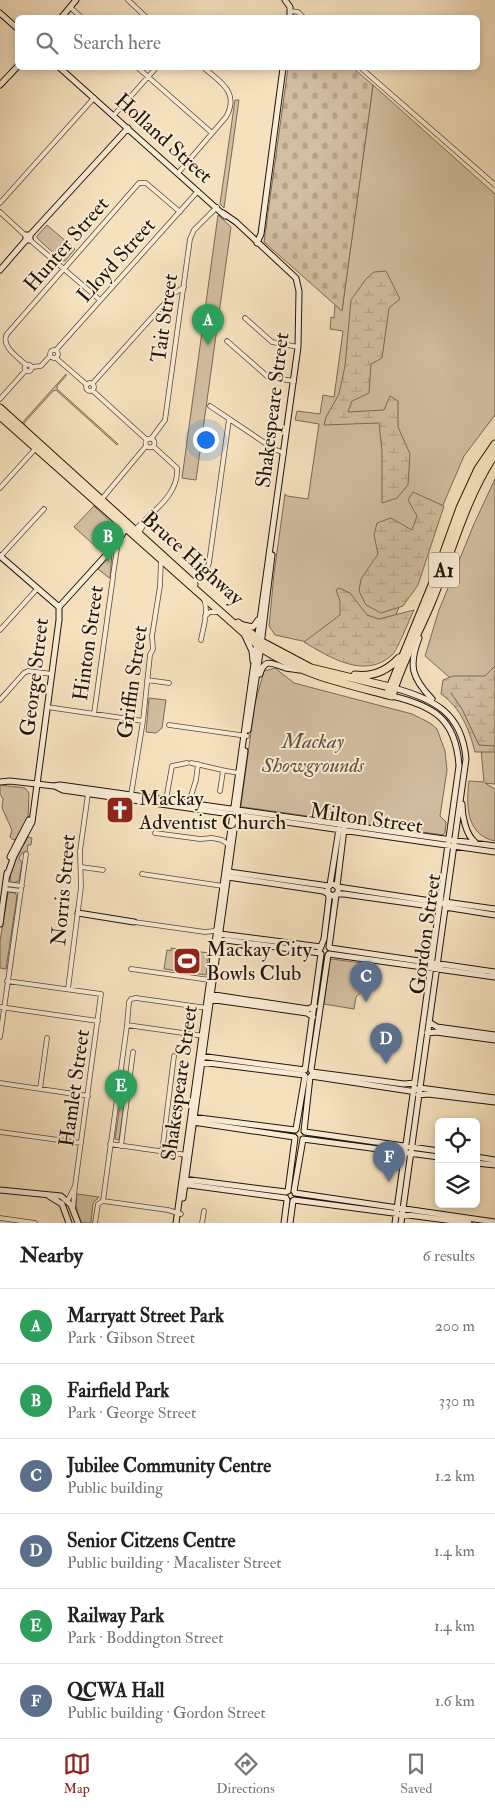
<!DOCTYPE html>
<meta charset="utf-8">
<style>
body{margin:0;font-family:"IM FELL Double Pica",serif;background:#f2f2f2;color:#222}
.controls{position:absolute;right:15px;bottom:15px;display:grid;overflow:hidden;border-radius:8px;box-shadow:0 2px 8px #0003}
.controls button{width:45px;height:45px;display:grid;place-items:center;padding:0;border:0;border-bottom:1px solid #e0e0e0;background:#fff;color:#222;font:25px sans-serif}
.you{position:absolute;left:205px;top:439px;width:18px;height:18px;margin:-12px;border:4px solid #fff;border-radius:50%;background:#1a73e8;box-shadow:0 0 0 8px #1a73e833}
.badge{display:grid;place-items:center;width:32px;height:32px;border-radius:50%;background:#8f2418;color:#fff;font-size:16px;font-weight:700}
.pin{position:absolute;translate:-50% -41px;filter:drop-shadow(0 1px 2px #0008)}
.pin::after{content:'';position:absolute;top:26px;width:18px;height:15px;background:inherit;clip-path:polygon(0 0,100% 0,50% 100%)}
.list{margin:0;padding:0;list-style:none}
h2{display:flex;justify-content:space-between;align-items:center;height:65px;margin:0;padding:0 20px;font-size:21px}
h2 small{font-size:16px;font-weight:400;color:#767676}
.list li{display:grid;grid-template-columns:32px 1fr auto;gap:15px;align-items:center;box-sizing:border-box;height:75px;padding:0 20px;border-top:1px solid #e0e0e0}
.list b{display:block;font-size:19px;white-space:nowrap}
.list p{margin:0;font-size:16px;white-space:nowrap;color:#767676}
.list em{font-size:16px;font-style:normal;color:#767676}
.icon{flex:none;width:28px;height:28px;fill:none;stroke:currentColor;stroke-width:2;stroke-linecap:round;stroke-linejoin:round}
.map{position:relative;flex:none;width:495px;height:1223px;overflow:hidden}
.search{position:absolute;background:#fff;box-shadow:0 2px 8px #0003;left:15px;right:15px;top:15px;height:55px;display:flex;align-items:center;gap:12px;box-sizing:border-box;padding:0 18px;border-radius:8px;color:#767676;font-size:19px}
.sheet{height:515px;background:#fff}
nav{display:flex;justify-content:space-around;align-items:center;box-sizing:border-box;height:70px;border-top:1px solid #e0e0e0;background:#fff;font-size:14px;color:#767676}
nav a{display:grid;justify-items:center;gap:2px}
nav .on{color:#8f2418}
.map>svg:first-child{display:block}
</style>
<div class="map">
<svg width="495" height="1223" viewBox="0 0 495 1223">
<defs>
<pattern id="wetland-marsh" width="20" height="14" patternUnits="userSpaceOnUse" patternTransform="scale(1.25)"><rect width="20" height="14" fill="#d2bea0"/><path d="M1 5h8M5 5V1M11 12h8M15 12V8" fill="none" stroke="#b4a289"/></pattern>
<pattern id="cemetery-stones" width="16" height="16" patternUnits="userSpaceOnUse" patternTransform="scale(1.25)"><rect width="16" height="16" fill="#d2bea0"/><path d="M2 7V4a2 2 0 0 1 4 0v3zM10 15v-3a2 2 0 0 1 4 0v3z" fill="#b4a289"/></pattern>
</defs>
<rect width="100%" height="100%" fill="#f6e1be"/>
<filter id="stains"><feTurbulence type="fractalNoise" baseFrequency=".004" numOctaves="4"/><feColorMatrix values="0 0 0 0 .2 0 0 0 0 .09 0 0 0 0 .02 0 0 0 .5 -.17"/></filter>
<radialGradient id="worn" r=".72"><stop offset=".6" stop-color="#630" stop-opacity="0"/><stop offset="1" stop-color="#630" stop-opacity=".3"/></radialGradient>
<path fill="#d2bea0" stroke="#796a56" d="M373 85 495 194V415L464 456 385 640 353 652 275 635 269 626 274 574 285 494 287 496 308 499 319 424 295 420 297 411 320 414 323 395 334 397 343 331 330 329 331 317 334 318 335 305 342 310Z
M235 100H239L224 208 220 204Z
M218 215 231 227 196 480 182 478Z
M47 225 75 249 65 261H62L37 238V236Z
M66 374V376L57 386V389L118 444 117 445 56 390 53 391 24 423V426L22 423Z
M495 479V784L485 783 495 789V841C466 835 466 805 469 781L484 782 479 727 456 683 425 656 439 610 474 524Z
M94 506 119 530 102 552 74 527Z
M112 553 110 578 108 577 98 569Z
M275 668 294 683 412 714 430 723 437 729 445 751 447 770 440 816 446 822 445 833 443 835 243 807 241 805 255 703 264 671Z
M149 698 166 700 162 728 156 733 146 732Z
M0 785 25 788 29 793 28 818 16 839 13 840 10 837 12 830 2 808 3 799 0 794Z
M28 837 32 838 31 845H28L27 852 22 853 19 858 22 863 19 881 13 883 10 880C11 863 20 851 28 837Z
M10 892 15 893 17 896 6 969 0 968V941L8 893Z
M171 948 209 953 206 975 164 969 167 950 171 951Z
M332 959 369 964 366 988 356 997 354 1009 324 1004 330 960Z
M123 1083 127 1084 119 1140 115 1139Z
M77 1194 99 1197 93 1203 91 1223H82C77 1213 75 1205 77 1194Z"/>
<path fill="url(#wetland-marsh)" stroke="#796a56" d="M386 271 400 299 389 308 382 358 371 364 369 393 352 401 348 412 384 410 390 396 398 401V427L410 454 408 485 397 498 382 503V451L379 423 324 425 326 417 339 394 345 366 351 300 366 279 374 272Z
M413 492 444 506 418 585 403 606 381 613 366 605 359 591 361 579 378 554 374 535 377 523 391 518 412 530 417 516 408 500Z
M339 588 350 593 367 615 379 619 414 610C409 620 398 649 392 655 365 680 329 657 304 642L340 615V601L336 590Z
M495 666V752H475C469 729 461 708 441 694L443 680 453 676H485Z"/>
<path fill="url(#cemetery-stones)" stroke="#796a56" d="M288 68H353L373 85 342 311 264 242Z"/>
<g fill="none" stroke-linecap="round" stroke-linejoin="round">
<path stroke="#756653" stroke-width="1" d="M451 693 462 709 479 745 495 746"/>
<defs>
<path id="street" d="M128 0 147 18
M70 7 82 18
M290 11 298 12 304 18
M138 68 212 133
M361 68 495 185
M114 115 156 68
M178 173 226 117C240 92 220 82 204 68
M0 203 94 98
M0 212 26 236
M30 240 100 300
M245 318 272 342 298 347
M227 341 268 377 294 381
M50 354a4 4 0 1 1 8 0a4 4 0 1 1-8 0Z
M56 350 198 191
M56 358 87 385
M24.5 368a3.5 3.5 0 1 1 7 0a3.5 3.5 0 1 1-7 0Z
M26 365C18 357 0 346 7 334L139 183H146L180 212
M32 367 41 366 50 356
M86 387a4 4 0 1 1 8 0a4 4 0 1 1-8 0Z
M92 384 173 294 184 287
M93 391 147 440
M0 399 26 370
M210 406 274 449 284 453
M145.5 443a4.5 4.5 0 1 1 9 0a4.5 4.5 0 1 1-9 0Z
M151 439 165 420 190 239 194 230 217 207
M0 488 36 448
M101 500 146 446
M135 530C151 512 179 496 177 468L153 446
M140 535V531L146 521
M0 557 44 509
M113 575 118 542
M193 583 207 568 209 563 229 419
M205 616 210 612H218
M0 630 37 589
M201 640C203 628 209 611 204 599
M147 680 169 683
M0 700 24 673 28 671 52 674
M47 707 143 721
M94 714 113 577
M169 725 247 736
M191 763C207 766 222 771 239 773
M220 791 223 771
M131 795 143 721 150 655 153 649 152 636 160 586 161 560
M191 796 196 780 198 764
M166 800 172 766 187 763
M155 833 200 839 212 838 222 840 229 845
M81 867 103 870
M142 874 223 886
M6 884 22 886
M5 889 21 891
M134 922 205 932 214 931 217 929
M131 969 210 980
M7 981 101 994 75 1186 73 1208
M68 989 81 887 80 851 88 794
M0 1007 98 1021
M127 1025 204 1036
M0 1037 26 854
M0 1083 88 1096
M40 1089 47 1038
M0 1132 81 1143
M110 1144 187 1155
M121 1146 133 1052
M162 1152 174 1056
M68 1200 74 1188
M103 1201 127 1025 129 1002 131 999 136 998 207 1008
M103 1201 168 1210 181 1214
M0 1218 35 1223
M95 1223 98 1204 103 1201
M202 1223 204 1211"/>
<path id="secondary" d="M285 0 290 7V18
M0 13 18 29
M61 18 76 0
M60 68 225 216
M0 85 18 66
M30 235H26V240H30V235L128 128
M257 243 261 234 283 68
M0 270 26 240
M0 556 59 607
M243 625 253 627 258 620
M245 636 252 651 253 661
M419 638C408 666 412 678 432 699
M260 674C265 656 274 665 286 668 290 669 295 669 299 670
M394 688C434 699 462 713 466 759L401 1223
M392 696C434 706 456 719 459 766L395 1223
M248 730 260 653 272 555
M0 782 10 781 54 786 60 785 495 846
M55 786 63 790 495 852
M462 804C462 816 466 835 475 842
M10 857 29 820
M229 872 329 886
M7 876 14 856 32 822 59 620V607L118 542 124 531V527
M228 877 323 891 333 896 338 893V888L335 885 332 884 328 887V892
M330 885 339 829
M337 886 344 829
M338 887 431 901 441 898
M336 894H344L430 906 439 910
M444 904 445 902 495 909
M445 907 495 915
M78 913 134 922
M0 924 7 873
M219 936 220 934 321 947
M219 941 226 940 320 953
M329 947 336 895
M330 948 495 972
M320 949 324 939 329 898 328 894
M329 954 495 977
M208 994 308 1009 315 1006
M208 999 307 1013 313 1017
M429 1022 437 1027 495 1035
M427 1033 436 1032 495 1040
M200 1056 305 1070
M200 1062 304 1075
M305 1070 321 954
M311 1070 328 955
M312 1072 404 1084 415 1083
M311 1076 410 1091H414L416 1089
M420 1088 495 1098
M418 1095 428 1094 495 1102
M191 1117 295 1130
M193 1122 294 1137
M296 1129 305 1076
M304 1131 310 1077
M305 1132 439 1151
M303 1139 439 1157
M476 1157 495 1160
M476 1163 495 1165
M183 1179 286 1192
M182 1184 286 1198
M0 1190 61 1196 71 1205 78 1223
M288 1191 295 1138
M294 1191 303 1139
M295 1193 495 1222
M49 1196 62 1204 69 1223
M183 1198 245 751
M294 1200 469 1223
M176 1223 298 347 299 291 296 278 236 222 223 213
M284 1223 287 1200
M290 1223 293 1201"/>
<path id="highway" d="M0 408 194 584
M0 416 261 648C305 676 343 683 392 696 401 663 419 633 432 601 452 552 465 499 495 454
M238 623 262 642 311 668 394 688
M355 675C372 677 387 671 399 658
M389 690 434 580 460 508 478 469 495 444"/>
</defs>
<use href="#street" stroke="#564839" stroke-width="5.5"/>
<use href="#secondary" stroke="#20150d" stroke-width="7"/>
<use href="#highway" stroke="#20150d" stroke-width="9"/>
<use href="#street" stroke="#f9ecd5" stroke-width="4"/>
<use href="#secondary" stroke="#f9ecd5" stroke-width="5"/>
<use href="#highway" stroke="#f6e1be" stroke-width="7"/>
</g>
<defs>
<symbol id="church-square" viewBox="-11 -11 22 22"><rect x="-9" y="-9" width="18" height="18" rx="4" fill="#8f2418" stroke="#f9ecd5"/><path d="M-1.2-6h2.4v3.5h3.3v2.4h-3.3V6h-2.4V-.1h-3.3v-2.4h3.3Z" fill="#fff"/></symbol>
<symbol id="stadium-square" viewBox="-11 -11 22 22"><rect x="-9" y="-9" width="18" height="18" rx="4" fill="#8f2418" stroke="#f9ecd5"/><path d="M0-5a6.5 5 0 1 0 0 10a6.5 5 0 1 0 0-10ZM-3.5-1.8h7v3.6h-7Z" fill="#fff"/></symbol>
</defs>
<g fill-rule="evenodd">
<use href="#church-square" x="104" y="794" width="32" height="32"/>
<use href="#stadium-square" x="171" y="945" width="32" height="32"/>
</g>
<g text-anchor="middle" stroke-width="4" stroke-linejoin="round" paint-order="stroke">
<rect fill="#f9ecd5" stroke="#615649" stroke-width="1" x="429" y="552.5" width="30" height="35" rx="4"/>
<g font-size="20" font-weight="bold" fill="#20150d">
<text x="444" y="577">A1</text>
</g>
<g font-size="21" fill="#20150d" stroke="#f9ecd5">
<text transform="translate(164 138) rotate(42)" y="7">Holland Street</text>
<text transform="translate(66 244) rotate(-49)" y="7">Hunter Street</text>
<text transform="translate(116 260) rotate(-48)" y="7">Lloyd Street</text>
<text transform="translate(164 318) rotate(-82)" y="7">Tait Street</text>
<text transform="translate(272 410) rotate(-83)" y="7">Shakespeare Street</text>
<text transform="translate(193 558) rotate(42)" y="7">Bruce Highway</text>
<text transform="translate(88 643) rotate(-82)" y="7">Hinton Street</text>
<text transform="translate(34 677) rotate(-83)" y="7">George Street</text>
<text transform="translate(132 682) rotate(-82)" y="7">Griffin Street</text>
<text transform="translate(366 818) rotate(8)" y="7">Milton Street</text>
<text transform="translate(63 890) rotate(-85)" y="7">Norris Street</text>
<text transform="translate(425 934) rotate(-82)" y="7">Gordon Street</text>
<text transform="translate(179 1083) rotate(-82)" y="7">Shakespeare Street</text>
<text transform="translate(74 1088) rotate(-82)" y="7">Hamlet Street</text>
</g>
<g font-size="21" font-style="italic" fill="#5e5040" stroke="#f9ecd5">
<text x="313" y="748">Mackay<tspan x="313" dy="24">Showgrounds</tspan></text>
</g>
<g font-size="21" fill="#20150d" stroke="#f9ecd5" text-anchor="start">
<text x="139" y="805">Mackay<tspan x="139" dy="24">Adventist Church</tspan></text>
<text x="206" y="956">Mackay City<tspan x="206" dy="24">Bowls Club</tspan></text>
</g>
</g>
<rect width="100%" height="100%" filter="url(#stains)"/>
<rect width="100%" height="100%" fill="url(#worn)"/>
</svg>
<div class="controls">
<button><svg class="icon" aria-label="locate" viewBox="0 0 24 24"><circle cx="12" cy="12" r="6"/><path d="M12 2v4M12 18v4M2 12h4M18 12h4"/></svg></button>
<button><svg class="icon" aria-label="layers" viewBox="0 0 24 24"><path d="M12 4l9 5-9 5-9-5zM3 14l9 5 9-5"/></svg></button>
</div>
<div class="you"></div>
<div class="pin badge" style="left:208px;top:345px;background:#2e9e5b">A</div>
<div class="pin badge" style="left:108px;top:562px;background:#2e9e5b">B</div>
<div class="pin badge" style="left:366px;top:1002px;background:#5c6f8a">C</div>
<div class="pin badge" style="left:386px;top:1064px;background:#5c6f8a">D</div>
<div class="pin badge" style="left:121px;top:1111px;background:#2e9e5b">E</div>
<div class="pin badge" style="left:389px;top:1182px;background:#5c6f8a">F</div>
<div class="search"><svg class="icon" aria-label="search" viewBox="0 0 24 24"><circle cx="10" cy="10" r="6"/><path d="M15 15l6 6"/></svg>Search here</div>
</div>
<section class="sheet">
<h2>Nearby<small>6 results</small></h2>
<ul class="list">
<li><span class="badge" style="background:#2e9e5b">A</span><div><b>Marryatt Street Park</b><p>Park · Gibson Street</p></div><em>200 m</em></li>
<li><span class="badge" style="background:#2e9e5b">B</span><div><b>Fairfield Park</b><p>Park · George Street</p></div><em>330 m</em></li>
<li><span class="badge" style="background:#5c6f8a">C</span><div><b>Jubilee Community Centre</b><p>Public building</p></div><em>1.2 km</em></li>
<li><span class="badge" style="background:#5c6f8a">D</span><div><b>Senior Citzens Centre</b><p>Public building · Macalister Street</p></div><em>1.4 km</em></li>
<li><span class="badge" style="background:#2e9e5b">E</span><div><b>Railway Park</b><p>Park · Boddington Street</p></div><em>1.4 km</em></li>
<li><span class="badge" style="background:#5c6f8a">F</span><div><b>QCWA Hall</b><p>Public building · Gordon Street</p></div><em>1.6 km</em></li>
</ul>
</section>
<nav>
<a class="on"><svg class="icon" aria-label="map" viewBox="0 0 24 24"><path d="M3 6l6-2 6 2 6-2v14l-6 2-6-2-6 2zM9 4v14M15 6v14"/></svg>Map</a>
<a><svg class="icon" aria-label="directions" viewBox="0 0 24 24"><path d="M12 3l9 9-9 9-9-9zM9 14v-3h6M13 9l2 2-2 2"/></svg>Directions</a>
<a><svg class="icon" aria-label="saved" viewBox="0 0 24 24"><path d="M7 4h10v16l-5-4-5 4z"/></svg>Saved</a>
</nav>
